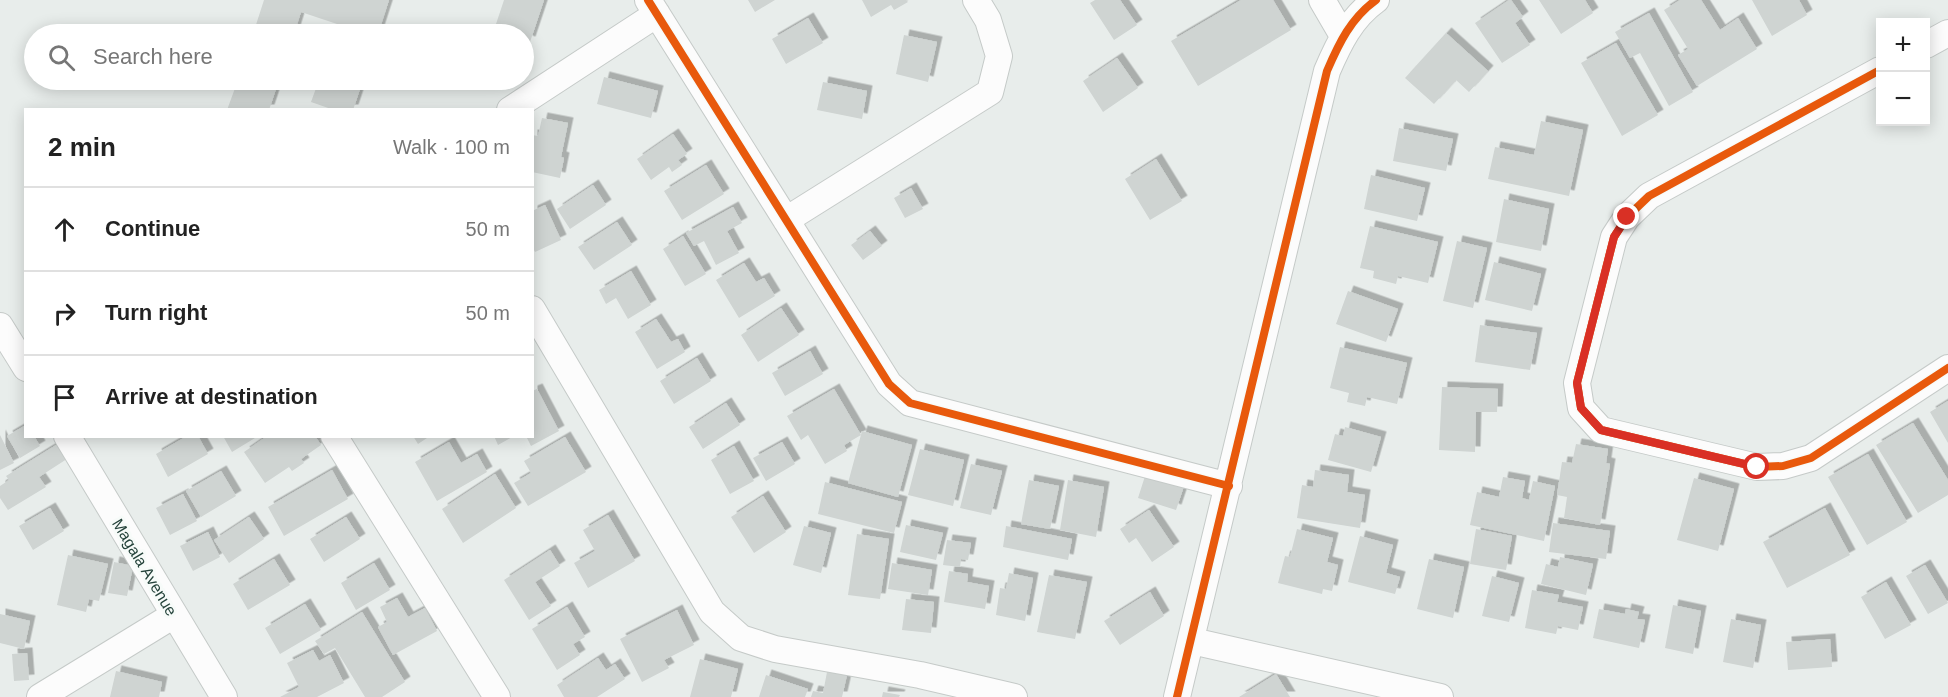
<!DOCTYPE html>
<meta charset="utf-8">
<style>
body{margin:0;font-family:Arial,sans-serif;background:#f2f2f2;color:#222}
.controls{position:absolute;right:18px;top:18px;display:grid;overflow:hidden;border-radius:0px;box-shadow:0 3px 15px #0003}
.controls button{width:54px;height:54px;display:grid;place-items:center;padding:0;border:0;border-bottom:2px solid #e0e0e0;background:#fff;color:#222;font:30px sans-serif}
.stop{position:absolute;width:18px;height:18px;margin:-14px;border:4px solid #d93025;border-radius:50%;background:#fff}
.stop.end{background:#d93025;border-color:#fff;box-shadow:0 2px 6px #0008}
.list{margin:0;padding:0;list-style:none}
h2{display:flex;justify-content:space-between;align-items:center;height:78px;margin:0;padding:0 24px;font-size:26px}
h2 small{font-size:20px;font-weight:400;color:#767676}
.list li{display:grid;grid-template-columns:39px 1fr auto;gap:18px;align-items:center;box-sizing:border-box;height:84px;padding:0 24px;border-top:2px solid #e0e0e0}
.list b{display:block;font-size:22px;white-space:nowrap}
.list em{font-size:20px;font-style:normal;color:#767676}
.icon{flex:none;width:33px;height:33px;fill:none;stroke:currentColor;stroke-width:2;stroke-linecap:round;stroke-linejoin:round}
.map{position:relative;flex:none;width:1948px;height:697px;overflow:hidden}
.search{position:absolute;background:#fff;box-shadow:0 3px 15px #0003;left:24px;top:24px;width:510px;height:66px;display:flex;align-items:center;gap:15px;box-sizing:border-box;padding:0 21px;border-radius:33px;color:#767676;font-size:22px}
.panel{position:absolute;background:#fff;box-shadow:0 3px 15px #0003;left:24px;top:108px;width:510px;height:330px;border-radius:0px}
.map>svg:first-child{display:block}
</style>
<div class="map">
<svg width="1948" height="697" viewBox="0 0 1948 697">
<defs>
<filter id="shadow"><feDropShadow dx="5.5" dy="-5.5" stdDeviation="0" flood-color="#0004"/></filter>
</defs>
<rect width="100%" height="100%" fill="#e8edeb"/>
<path fill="#cfd4d2" filter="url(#shadow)" d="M264 0H389L378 34H333L337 24 301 12 294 34H253Z
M504 0H544L530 42 524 40V34H507L494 30Z
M748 0H775L755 12Z
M862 0H906L908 2 894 10 891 5 871 17Z
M1095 0H1120L1137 25 1114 40 1090 3Z
M1241 0H1273L1291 30 1198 86 1171 41Z
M1509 0H1511L1523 17 1515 23 1530 45 1502 63 1475 23Z
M1539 0H1585L1593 13 1561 34Z
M1680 0H1701L1720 30 1738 18 1757 49 1697 86 1678 55 1688 49 1664 10Z
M1752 0H1799L1807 15 1772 36Z
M1649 13 1693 92 1669 106 1640 53 1630 58 1615 32Z
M808 18 823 43 786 64 772 39Z
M1446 33 1488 71 1469 92 1456 80 1434 104 1405 78Z
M904 35 937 42 928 82 896 74Z
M1616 43 1658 115 1622 136 1581 63Z
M1117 58 1138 88 1103 112 1083 81Z
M604 77 658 91 651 118 597 104Z
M238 80H279L269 110H227Z
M319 80H363L353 110H334L311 102Z
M823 82 867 91 862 119 817 110Z
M542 118 568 123 561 157 564 158 560 178 532 172V135L538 136Z
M1541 121 1583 130 1569 196 1488 179 1495 147 1534 155Z
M1399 128 1453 139 1446 171 1393 161Z
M673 134 687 154 678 160 682 165 672 172 669 167 651 180 637 159Z
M1156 159 1182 201 1150 220 1125 179Z
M706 165 724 194 682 220 664 191Z
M1371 175 1425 188 1417 221 1364 209Z
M593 185 606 205 570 229 557 209Z
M911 188 923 209 905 218 894 198Z
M1504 199 1549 209 1541 251 1496 242Z
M545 205 561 240 535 252 532 246V211Z
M733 207 742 223 727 231 739 253 716 265 704 241 694 246 686 233Z
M617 222 632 245 594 270 578 247Z
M1370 226 1438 242 1428 283 1398 276 1396 284 1373 278 1374 271 1360 268Z
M870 231 882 246 863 260 851 245Z
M683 236 706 274 685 286 663 249Z
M1457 241 1487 248 1473 308 1443 301Z
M1494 262 1541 274 1532 311 1485 300Z
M744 263 756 282 764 278 775 296 739 318 716 280Z
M631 271 651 305 628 319 616 298 606 304 599 290Z
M1348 291 1398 309 1386 342 1336 324Z
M781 308 799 335 758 362 741 335Z
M656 319 671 342 678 339 685 352 657 369 635 332Z
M1480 325 1537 333 1530 370 1475 362Z
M1340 347 1407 363 1397 404 1367 397 1365 406 1347 402 1349 393 1330 388Z
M810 351 823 374 785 396 772 373Z
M697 358 711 381 674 404 660 381Z
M1442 387 1498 389 1497 412H1476L1475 452 1439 450Z
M537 389 559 431 531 446 526 436H532V391Z
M834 389 861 435 844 445 847 451 825 464 808 435 801 440 787 416Z
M1948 401V443L1930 412Z
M726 403 740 425 703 449 689 427Z
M1913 423 1948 480V495L1918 513 1876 445Z
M26 425V436H34L40 446 20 458 7 436Z
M1345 427 1381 437 1371 472 1328 460 1335 434 1343 436Z
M862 431 912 445 898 497 848 483Z
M0 435 14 463 0 470Z
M187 436H198L208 454 168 477 156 454Z
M223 436H254L255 438 232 452Z
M267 436H315L321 445 301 459 304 463 292 471 289 467 265 483 244 452Z
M413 436H430L418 444Z
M494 436H514L498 445Z
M565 437 586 472 528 506 514 483 531 473 524 461Z
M61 442 70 457 39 477 46 487 8 510 0 498V486L9 480 6 476Z
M449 442 461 463 477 454 487 472 437 501 415 462Z
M782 442 795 464 766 481 753 458Z
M1576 444 1608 449 1606 463 1610 464 1600 525 1564 518 1567 497 1557 495 1562 462 1572 463Z
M734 446 754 481 730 494 711 460Z
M920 449 964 460 953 506 908 495Z
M1868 454 1907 522 1867 545 1828 477Z
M971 464 1002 471 991 515 960 508Z
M332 470 348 499 284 536 268 507Z
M1315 470 1349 475 1347 492 1365 495 1360 528 1297 518 1302 485 1313 487Z
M221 471 236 496 201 517 186 491Z
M1146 473 1184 486 1176 510 1138 498Z
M495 474 516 508 463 543 442 509Z
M1503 477 1525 481 1522 498 1529 500 1533 481 1555 486 1544 541 1470 525 1477 492 1499 497Z
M1694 478 1734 489 1718 551 1677 540Z
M1029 480 1059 486 1050 529 1021 524Z
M1068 480 1104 487 1096 537 1060 530Z
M825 482 902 502 894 533 818 514Z
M183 494 197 521 170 535 156 508Z
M763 496 786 532 754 553 731 517Z
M50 508 64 531 33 550 19 526Z
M1825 508 1850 555 1787 588 1763 542Z
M1149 510 1174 547 1152 562 1136 538 1129 543 1120 529Z
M608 515 635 561 588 588 574 563 595 551 583 530Z
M249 517 264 539 229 563 214 540Z
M346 517 360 539 324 562 310 539Z
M1553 523 1610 531 1606 559 1549 552Z
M906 525 943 533 936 560 900 552Z
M804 526 831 533 821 573 793 565Z
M1006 526 1072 539 1068 560 1003 547Z
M1297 529 1333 538 1327 562 1338 565 1332 591 1323 589 1322 594 1278 583 1285 556 1290 557Z
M1476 529 1512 536 1506 570 1470 564Z
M208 532 220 557 193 571 180 546Z
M857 534 889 539 880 599 848 595Z
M1360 536 1393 545 1386 573 1400 577 1395 594 1348 582Z
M947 540 971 543 968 560 961 559 960 567 943 565Z
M550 550 560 566 535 582 551 606 529 620 504 580Z
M68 555 108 564 99 601 89 599 86 612 57 605Z
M1560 557 1593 564 1586 595 1541 584 1546 564 1558 567Z
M274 559 290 585 248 610 233 584Z
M1429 559 1464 567 1453 618 1417 609Z
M114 562 133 566 127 596 108 593Z
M374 563 390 590 356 610 341 583Z
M892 563 932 570 928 595 888 589Z
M1925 565 1948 603 1928 614 1906 576Z
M949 571 968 574 967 582 989 586 985 609 944 602Z
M1009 573 1033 578 1025 621 996 615 1000 588 1006 589Z
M1049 575 1087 582 1075 639 1037 632Z
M1492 576 1519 583 1509 622 1482 616Z
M1886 582 1911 625 1885 639 1861 597Z
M1532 590 1559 595 1557 602 1583 607 1578 630 1558 626 1556 634 1525 628Z
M1150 592 1164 616 1120 645 1104 621Z
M397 598 408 617 425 608 437 631 393 655 378 627 387 622 380 607Z
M906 599 934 602 931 633 902 630Z
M305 604 321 630 280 654 265 628Z
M1673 605 1701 611 1693 654 1665 648Z
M567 607 585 637 573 644 580 655 557 670 532 629Z
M1599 609 1625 614 1626 609 1639 612 1637 619 1645 620 1639 648 1593 638Z
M677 610 694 645 664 660 669 668 642 682 620 639Z
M362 612 405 682 382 697H365L335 648 324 654 315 641Z
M0 614 30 621 24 649 0 643Z
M1731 619 1761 625 1753 668 1723 662Z
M1830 639 1832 667 1788 670 1786 642Z
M313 650 319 661 330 655 344 683 317 697H280L299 687 287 663Z
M27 653 29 680 14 681 12 654Z
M598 658 606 670 615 664 625 679 597 697H564L557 685Z
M700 659 738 669 731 697H690Z
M116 671 162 682 159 697H110Z
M827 672 847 675 842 697H811L813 691 823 693Z
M1276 674 1290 697H1239Z
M766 675 808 689 805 697H759Z
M883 692 900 695 899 697H882Z"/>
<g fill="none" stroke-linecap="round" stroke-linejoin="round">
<defs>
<path id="minor" d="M648 0 889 384 910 403 1229 486
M1322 0 1343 36
M1926 45 1948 33
M1880 70 1649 196 1627 217 1614 237 1577 383 1581 408 1601 430 1757 467 1783 466 1811 458 1948 368
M510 110 657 14
M786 220 990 92 999 56 988 20 976 0
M532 309 712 612 741 638 775 649 920 675 1014 697
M0 326 26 368
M67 436 224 697
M334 436 497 697
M1192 641 1440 697
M40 697 174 615
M1177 697 1327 71C1339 43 1351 18 1376 0"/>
</defs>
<use href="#minor" stroke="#c5cac8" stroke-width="28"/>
<use href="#minor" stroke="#fcfcfc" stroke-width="26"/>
<defs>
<path id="cycleway" d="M648 0 889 384 910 403 1229 486
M1880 70 1649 196 1627 217 1614 237 1577 383 1581 408 1601 430 1757 467 1783 466 1811 458 1948 368
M1177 697 1327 71C1339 43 1351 18 1376 0"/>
</defs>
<use href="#cycleway" stroke="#f7fbf9" stroke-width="11"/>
<use href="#cycleway" stroke="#e8590c" stroke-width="8"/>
</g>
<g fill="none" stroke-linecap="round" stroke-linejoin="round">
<path stroke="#d93025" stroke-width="8" d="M1627 217 1614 237 1577 383 1581 408 1601 430 1757 467"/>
</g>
<g text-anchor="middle" stroke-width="6" stroke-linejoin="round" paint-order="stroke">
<g font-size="16" fill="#24423a" stroke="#f7fbf9">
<text transform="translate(145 567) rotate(59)" y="6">Magala Avenue</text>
</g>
</g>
</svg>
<div class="controls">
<button>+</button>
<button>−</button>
</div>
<div class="stop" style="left:1757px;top:467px"></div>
<div class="stop end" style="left:1627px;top:217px"></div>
<div class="search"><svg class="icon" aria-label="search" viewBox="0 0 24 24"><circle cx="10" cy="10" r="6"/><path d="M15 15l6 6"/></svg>Search here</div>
<section class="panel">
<h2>2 min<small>Walk · 100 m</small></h2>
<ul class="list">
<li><svg class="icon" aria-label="ahead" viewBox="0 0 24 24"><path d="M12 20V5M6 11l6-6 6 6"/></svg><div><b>Continue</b></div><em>50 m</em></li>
<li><svg class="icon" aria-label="right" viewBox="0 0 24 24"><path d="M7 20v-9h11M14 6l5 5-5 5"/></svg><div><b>Turn right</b></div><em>50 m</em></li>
<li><svg class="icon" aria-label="arrive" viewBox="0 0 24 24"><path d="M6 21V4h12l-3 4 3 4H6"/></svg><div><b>Arrive at destination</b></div></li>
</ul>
</section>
</div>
